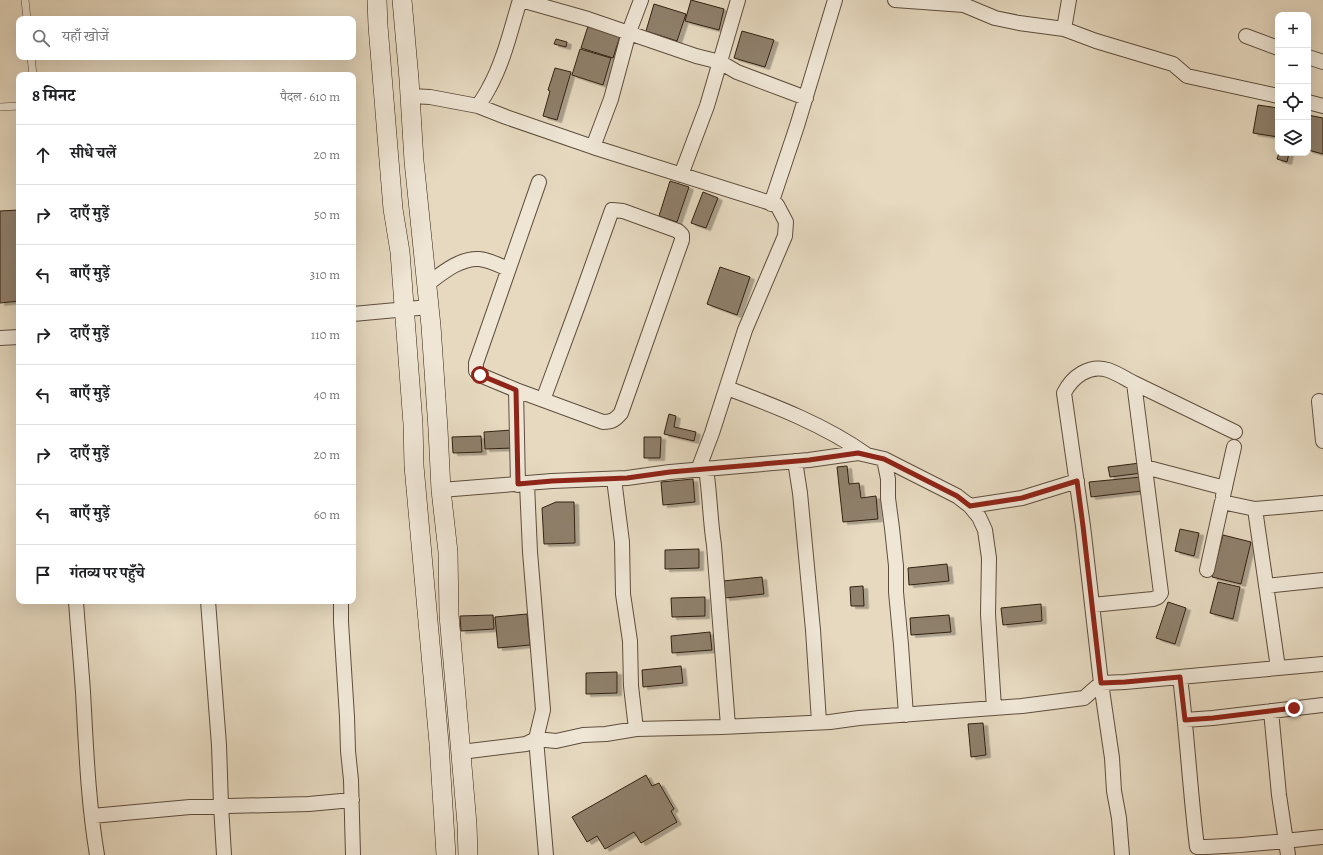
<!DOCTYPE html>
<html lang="hi">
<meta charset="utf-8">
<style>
body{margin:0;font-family:Alegreya,"Noto Serif Devanagari",serif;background:#f2f2f2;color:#202124}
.controls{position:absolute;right:12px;top:12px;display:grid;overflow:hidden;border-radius:8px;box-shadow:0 4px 16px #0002}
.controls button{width:36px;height:36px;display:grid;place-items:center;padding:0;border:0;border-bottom:1px solid #e0e0e0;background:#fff;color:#202124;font:20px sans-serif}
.stop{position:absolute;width:12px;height:12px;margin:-9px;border:3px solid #8f2418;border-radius:50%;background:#fff}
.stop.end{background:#8f2418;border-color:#fff;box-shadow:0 1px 4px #0008}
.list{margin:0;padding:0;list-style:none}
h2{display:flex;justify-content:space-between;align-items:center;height:52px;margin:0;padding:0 16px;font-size:17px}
h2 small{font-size:13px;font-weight:400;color:#757577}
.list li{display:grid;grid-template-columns:26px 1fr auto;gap:12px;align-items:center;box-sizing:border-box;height:60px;padding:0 16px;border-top:1px solid #e0e0e0}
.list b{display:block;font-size:15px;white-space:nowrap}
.list em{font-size:13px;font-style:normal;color:#757577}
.icon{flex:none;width:22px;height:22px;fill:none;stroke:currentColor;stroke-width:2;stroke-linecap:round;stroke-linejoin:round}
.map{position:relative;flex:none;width:1323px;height:855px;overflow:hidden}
.search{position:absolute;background:#fff;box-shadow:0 4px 16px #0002;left:16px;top:16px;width:340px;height:44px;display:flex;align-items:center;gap:10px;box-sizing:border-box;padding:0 14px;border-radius:8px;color:#757577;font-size:15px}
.panel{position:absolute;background:#fff;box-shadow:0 4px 16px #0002;left:16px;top:72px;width:340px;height:532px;border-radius:8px}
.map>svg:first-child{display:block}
</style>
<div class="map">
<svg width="1323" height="855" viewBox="0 0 1323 855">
<defs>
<filter id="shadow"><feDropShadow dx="4.5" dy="2.5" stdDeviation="0" flood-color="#0004"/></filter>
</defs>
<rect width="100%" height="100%" fill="#e6d9c0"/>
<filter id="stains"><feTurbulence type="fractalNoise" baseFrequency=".005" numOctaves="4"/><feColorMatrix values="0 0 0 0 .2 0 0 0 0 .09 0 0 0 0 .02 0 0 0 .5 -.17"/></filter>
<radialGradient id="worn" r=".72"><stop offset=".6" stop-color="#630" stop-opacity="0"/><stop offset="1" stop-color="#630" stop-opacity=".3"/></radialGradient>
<path fill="#8f806c" stroke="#312011" filter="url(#shadow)" d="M691 0 724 9 719 30 685 21Z
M654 4 686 14 677 41 646 31Z
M589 23 621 33 613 58 581 48Z
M742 31 774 40 765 67 734 58Z
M556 39 567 42 566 47 554 44Z
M580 49 611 58 603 85 572 75Z
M555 68 571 72 557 120 543 116 550 91 548 90Z
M1258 105 1278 108V137L1253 133Z
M1308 115 1323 118V154L1308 150Z
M1279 153H1289L1287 162 1277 159Z
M670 181 689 187 677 222 659 216Z
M703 192 718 198 706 228 691 223Z
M19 210V301L0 303V211Z
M720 267 750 277 737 315 707 304Z
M669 414 676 416 674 427 696 432 694 441 664 434Z
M512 430 513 448 485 449 484 432Z
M481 436 482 452 453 453 452 437Z
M644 437H661L660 458H644Z
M1140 463 1142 473 1110 477 1108 467Z
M847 466 849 484 859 483 861 498 876 496 878 519 843 522 837 467Z
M1141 477 1142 491 1091 497 1089 482Z
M693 479 695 502 663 505 661 482Z
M556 502H574L575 543 544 544 542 508Z
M1180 529 1199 533 1194 556 1175 551Z
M1223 535 1251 542 1241 584 1212 577Z
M699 549V568L665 569V550Z
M947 564 949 581 909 585 908 568Z
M762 577 764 594 725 598 723 581Z
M1218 582 1240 587 1233 619 1210 613Z
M863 586 864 606H851L850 587Z
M705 597V616L672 617 671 598Z
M1168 602 1186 608 1175 644 1156 638Z
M1041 604 1042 621 1003 625 1001 608Z
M527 614 530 645 498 648 495 617Z
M493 615 494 629 461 631 460 616Z
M949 615 951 632 911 635 910 618Z
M710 632 712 650 672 653 671 636Z
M681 666 683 683 643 687 642 670Z
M617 672V693L586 694V673Z
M983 723 986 755 971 757 968 724Z
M646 775 652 786 659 783 674 809 671 811 677 822 641 843 634 832 605 849 597 836 587 842 572 817Z"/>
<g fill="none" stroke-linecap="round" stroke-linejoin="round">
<defs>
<path id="lane" d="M25 0 27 19
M31 57 33 75
M0 107 19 106"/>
<path id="street" d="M521 0 588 19 696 56 720 62 737 72 806 98
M895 0 964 5 995 18 1019 23 1064 29
M1069 0 1064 29 1096 41 1173 64 1187 76 1278 96
M1246 36 1278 48
M1308 57 1323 62
M410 96 430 97 478 106 506 117 593 147 777 205 786 222 785 236 745 330 712 433 698 470
M1308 102 1323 106
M478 106C482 100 486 94 489 88 504 61 511 29 520 0
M593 147 611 99 629 32 641 0
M681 175 707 106 738 0
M771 204 797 126 835 0
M426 285C441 274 459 258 479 259 489 260 499 265 508 269
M353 314 429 307
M0 338 19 337
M1134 383 1235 432
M727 388C775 406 825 425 867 455
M516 390 603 422C612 422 615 420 621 413L682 240V235L678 231 623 211 612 210 581 297 543 400
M1319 401 1323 441
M884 459 888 479V498L892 528 896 566V592L901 645 906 715
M795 461 800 493 813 630 819 722
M1145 467 1225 488
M706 469C710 494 710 520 714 545L728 726
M614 479 622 542 623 594 630 641 631 686 636 729
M527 484 530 552 543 710 536 739 546 855
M518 485 516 390 480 375 476 371V363L539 182
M441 490 552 481 627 478 670 472 809 460 858 453 884 459 957 496 970 506 979 517 985 530 989 558 988 614 994 708
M1223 496 1234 447
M970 506 1022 498 1077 481
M1255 509 1323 503
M1207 570 1222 502 1255 509 1278 668
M1266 586 1323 580
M76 601C78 631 81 662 83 692 86 746 88 801 97 855
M208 601 219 745 221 805 224 855
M341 601V622L347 717 348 751 351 780 353 855
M1092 605 1153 599 1158 597 1161 593 1134 383C1126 379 1117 373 1108 370 1089 364 1072 377 1064 393L1083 526 1101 683 1125 682 1180 677C1187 733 1190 791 1197 847 1239 847 1281 841 1323 837
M1180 677 1323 664
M1271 711 1279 795 1288 855
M1185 720 1213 718 1323 705
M461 752 526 744 536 739 556 741 583 735 606 734 636 729 722 727 830 722 859 718 1022 706 1084 698 1101 683 1112 758 1114 791 1119 818 1122 855
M92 816 190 807 309 804 352 800"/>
<path id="secondary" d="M377 0 378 26 393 209 400 252 413 424 414 466 439 743 446 855
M402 0 409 79 414 161 431 326 438 429 441 490 448 552 449 615 467 824 468 855"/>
</defs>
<use href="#lane" stroke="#5e4e3d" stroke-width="8"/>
<use href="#street" stroke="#5e4e3d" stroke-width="16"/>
<use href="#secondary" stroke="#312011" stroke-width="20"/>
<use href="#lane" stroke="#efe6d6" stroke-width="7"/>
<use href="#street" stroke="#efe6d6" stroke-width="14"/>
<use href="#secondary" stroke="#efe6d6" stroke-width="19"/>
</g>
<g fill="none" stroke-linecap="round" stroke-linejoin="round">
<path stroke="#8f2418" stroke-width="5" d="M480 375 516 390 518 484 552 481 627 478 670 472 809 460 858 453 884 459 957 496 970 506 1022 498 1077 481 1083 526 1101 683 1125 682 1180 677 1185 720 1213 718 1294 708"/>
</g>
<rect width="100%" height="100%" filter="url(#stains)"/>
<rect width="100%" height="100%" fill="url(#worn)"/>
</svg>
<div class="controls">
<button>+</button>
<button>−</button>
<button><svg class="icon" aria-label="locate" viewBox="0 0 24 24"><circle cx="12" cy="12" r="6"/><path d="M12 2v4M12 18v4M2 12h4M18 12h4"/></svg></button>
<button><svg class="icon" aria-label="layers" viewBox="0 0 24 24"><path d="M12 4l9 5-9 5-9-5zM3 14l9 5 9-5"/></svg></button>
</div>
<div class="stop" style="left:480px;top:375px"></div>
<div class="stop end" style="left:1294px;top:708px"></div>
<div class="search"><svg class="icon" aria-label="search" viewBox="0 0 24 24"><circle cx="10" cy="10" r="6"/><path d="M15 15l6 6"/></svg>यहाँ खोजें</div>
<section class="panel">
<h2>8 मिनट<small>पैदल · 610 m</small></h2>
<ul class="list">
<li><svg class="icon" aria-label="ahead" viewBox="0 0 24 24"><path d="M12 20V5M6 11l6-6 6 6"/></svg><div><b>सीधे चलें</b></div><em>20 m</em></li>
<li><svg class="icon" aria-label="right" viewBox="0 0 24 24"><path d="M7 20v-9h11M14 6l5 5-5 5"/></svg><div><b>दाएँ मुड़ें</b></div><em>50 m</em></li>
<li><svg class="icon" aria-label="left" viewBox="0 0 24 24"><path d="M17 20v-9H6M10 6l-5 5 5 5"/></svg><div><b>बाएँ मुड़ें</b></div><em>310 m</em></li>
<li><svg class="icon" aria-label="right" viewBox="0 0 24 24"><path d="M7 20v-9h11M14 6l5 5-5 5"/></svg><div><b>दाएँ मुड़ें</b></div><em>110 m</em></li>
<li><svg class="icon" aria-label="left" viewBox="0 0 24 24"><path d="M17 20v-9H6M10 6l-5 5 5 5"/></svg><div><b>बाएँ मुड़ें</b></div><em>40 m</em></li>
<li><svg class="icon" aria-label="right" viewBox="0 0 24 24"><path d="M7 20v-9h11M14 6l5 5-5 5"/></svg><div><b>दाएँ मुड़ें</b></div><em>20 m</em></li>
<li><svg class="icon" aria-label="left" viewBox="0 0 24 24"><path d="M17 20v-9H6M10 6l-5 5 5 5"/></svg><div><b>बाएँ मुड़ें</b></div><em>60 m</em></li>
<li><svg class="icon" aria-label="arrive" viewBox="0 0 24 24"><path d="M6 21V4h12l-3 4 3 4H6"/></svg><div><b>गंतव्य पर पहुँचे</b></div></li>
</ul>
</section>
</div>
